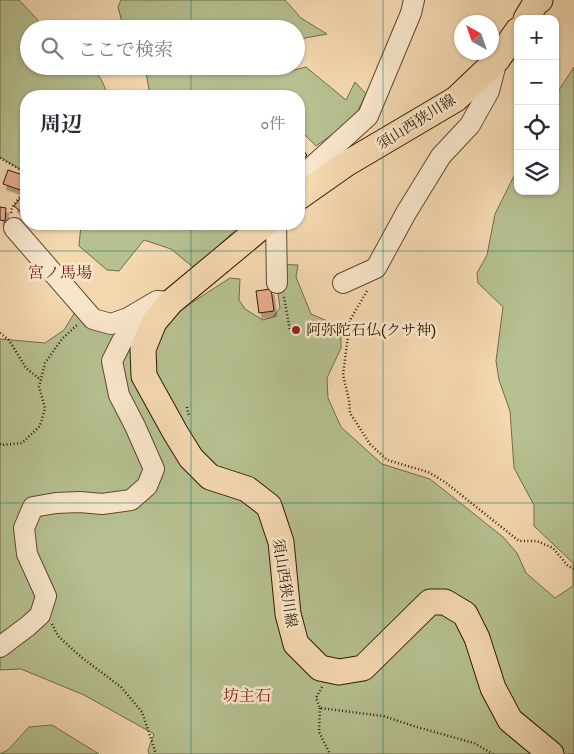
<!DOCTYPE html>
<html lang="ja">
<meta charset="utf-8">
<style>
body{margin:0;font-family:"IM FELL DW Pica","Noto Serif JP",serif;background:#f7f7f7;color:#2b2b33}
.controls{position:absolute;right:15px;top:15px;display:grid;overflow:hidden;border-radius:10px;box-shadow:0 1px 4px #0004}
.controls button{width:45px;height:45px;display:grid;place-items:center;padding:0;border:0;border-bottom:1px solid #e1e1e2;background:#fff;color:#2b2b33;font:25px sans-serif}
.compass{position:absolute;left:454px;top:15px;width:45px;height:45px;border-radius:50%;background:#fff;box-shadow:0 1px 4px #0004;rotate:320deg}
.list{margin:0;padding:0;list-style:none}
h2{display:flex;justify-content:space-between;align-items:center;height:65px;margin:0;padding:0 20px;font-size:21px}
h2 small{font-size:16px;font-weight:400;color:#7c7c81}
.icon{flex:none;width:28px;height:28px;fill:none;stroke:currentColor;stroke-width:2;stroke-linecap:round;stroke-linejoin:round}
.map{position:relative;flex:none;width:574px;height:754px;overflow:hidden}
.search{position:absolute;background:#fff;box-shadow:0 1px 4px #0004;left:20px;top:20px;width:285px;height:55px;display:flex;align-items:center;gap:12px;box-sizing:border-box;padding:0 18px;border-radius:28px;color:#7c7c81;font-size:19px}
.panel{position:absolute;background:#fff;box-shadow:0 1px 4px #0004;left:20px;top:90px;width:285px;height:140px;border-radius:20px}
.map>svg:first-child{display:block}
</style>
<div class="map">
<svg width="574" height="754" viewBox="0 0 574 754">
<defs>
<filter id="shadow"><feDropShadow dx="3" dy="5.5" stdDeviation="0" flood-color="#0004"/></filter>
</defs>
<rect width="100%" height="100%" fill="#f4d8b0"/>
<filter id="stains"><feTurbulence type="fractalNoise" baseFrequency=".004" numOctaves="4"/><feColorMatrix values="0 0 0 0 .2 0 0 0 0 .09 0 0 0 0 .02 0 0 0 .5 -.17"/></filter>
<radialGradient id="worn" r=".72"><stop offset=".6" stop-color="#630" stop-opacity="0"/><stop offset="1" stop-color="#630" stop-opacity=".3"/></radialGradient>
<path fill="#b6c090" stroke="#736c49" d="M0 0H19L37 19 42 29H29V66H91C99 75 105 84 107 96H26V171L20 169 0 157Z
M121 0H285L301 18 327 34 305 38 296 43V29H125L123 26 118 7Z
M145 66H283L286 72 306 67 346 100 355 82 366 94 354 119 316 146 305 135 299 137V96H150Z
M574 67V754H149L148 750 154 734 84 695 21 669 0 670V339L45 343 64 330 75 312 165 320 230 278 240 279 239 300 245 309 263 320 273 317 280 308 274 264 298 265 296 277 311 314 341 327V348L327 378 328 398 341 427 382 464 430 479 503 537 517 553 526 573 555 598 573 586V563L534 526V505L514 468 510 411 499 380 496 361 503 307 478 283 477 273 487 255 495 214 518 168V191H555V96Z
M81 224H242L194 268 171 249 144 240 119 271 107 270 79 246Z
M52 725 99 754H0L8 750 29 727Z"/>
<path fill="#e8ae91" stroke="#301902" filter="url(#shadow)" d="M299 145 307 155 299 163Z
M8 170 26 176V182L23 191 3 184Z
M26 191V216L14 206Z
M0 207 6 208 5 221 0 220Z
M271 289 274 311 259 313 256 291Z"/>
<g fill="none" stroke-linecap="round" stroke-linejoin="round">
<defs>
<path id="minor" d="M299 187 303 175 368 116 411 13 414 0
M276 224 277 283
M14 228 93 319 111 324 128 318 157 301 171 302
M343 283 376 268 406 213 441 156 470 125 489 91 497 60
M0 647 28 626 40 615 46 596 27 554 24 528 33 507 56 503 80 502 102 504 131 500 147 486 154 469 135 426 119 395 112 361 122 341 134 330 154 322"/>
<path id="major" d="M526 19 535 4 540 0
M299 197 346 164 456 99 497 60 518 30
M265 224 171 302 154 322 143 349 144 376 175 432 191 458 210 477 247 489 269 506 281 542 288 614 296 644 320 668 339 672 363 668 430 602H445L465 614 477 638 493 688 510 720 551 754"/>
</defs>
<use href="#minor" stroke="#61492e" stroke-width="22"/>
<use href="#major" stroke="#301902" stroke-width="27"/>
<path stroke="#301902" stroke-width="2.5" stroke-dasharray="1 2.5" stroke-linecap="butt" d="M0 158 26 173
M11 213 12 207 26 189
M367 291 350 320 343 375 349 400 350 413 370 444 387 460 428 472 445 482 519 541H537L553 548 568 566 574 569
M284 297 290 331
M0 333 9 340 26 368 41 380
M187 407 189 417
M0 444 1 445 22 443 40 426 45 408 39 387 45 363 62 339 77 325
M52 624 58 636 81 657 121 687 142 712 156 754
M322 687 316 698 320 708 383 716 417 727 474 743 493 754
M320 708 319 732 330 754"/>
<use href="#minor" stroke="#f8e6cc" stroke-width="20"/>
<use href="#major" stroke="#f4d8b0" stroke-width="25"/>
</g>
<path fill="none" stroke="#0f766e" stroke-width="1" stroke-opacity="0.55" d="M191 0V29M383 0V754M191 66V96M191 224V754M0 251H574M0 503H574"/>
<circle fill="#8f2418" stroke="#f8e6cc" stroke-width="2" cx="296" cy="330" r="5"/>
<g text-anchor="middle" stroke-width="5" stroke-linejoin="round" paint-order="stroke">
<g font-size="15" fill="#301902" stroke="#f8e6cc">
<text transform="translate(416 122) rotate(-32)" y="5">須山西狭川線</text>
<text transform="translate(285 583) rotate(81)" y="5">須山西狭川線</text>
</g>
<g font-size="15" fill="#301902" stroke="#f8e6cc" text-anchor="start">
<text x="306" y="335">阿弥陀石仏(クサ神)</text>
</g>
<g font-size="16" fill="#7a1f14" stroke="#f8e6cc">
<text x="60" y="278">宮ノ馬場</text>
<text x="247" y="701">坊主石</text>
</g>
</g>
<rect width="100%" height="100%" filter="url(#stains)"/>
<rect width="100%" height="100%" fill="url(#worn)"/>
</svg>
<div class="controls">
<button>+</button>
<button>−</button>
<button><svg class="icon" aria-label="locate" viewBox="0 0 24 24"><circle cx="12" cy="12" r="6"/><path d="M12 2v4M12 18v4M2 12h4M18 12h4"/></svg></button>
<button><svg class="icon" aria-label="layers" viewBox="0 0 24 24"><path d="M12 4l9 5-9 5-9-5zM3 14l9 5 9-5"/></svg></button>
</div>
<svg class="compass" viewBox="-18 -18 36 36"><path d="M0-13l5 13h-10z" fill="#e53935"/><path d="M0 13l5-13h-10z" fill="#7c7c81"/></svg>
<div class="search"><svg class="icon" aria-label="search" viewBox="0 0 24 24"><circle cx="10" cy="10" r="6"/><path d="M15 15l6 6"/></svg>ここで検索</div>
<section class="panel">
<h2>周辺<small>0件</small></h2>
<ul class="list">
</ul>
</section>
</div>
